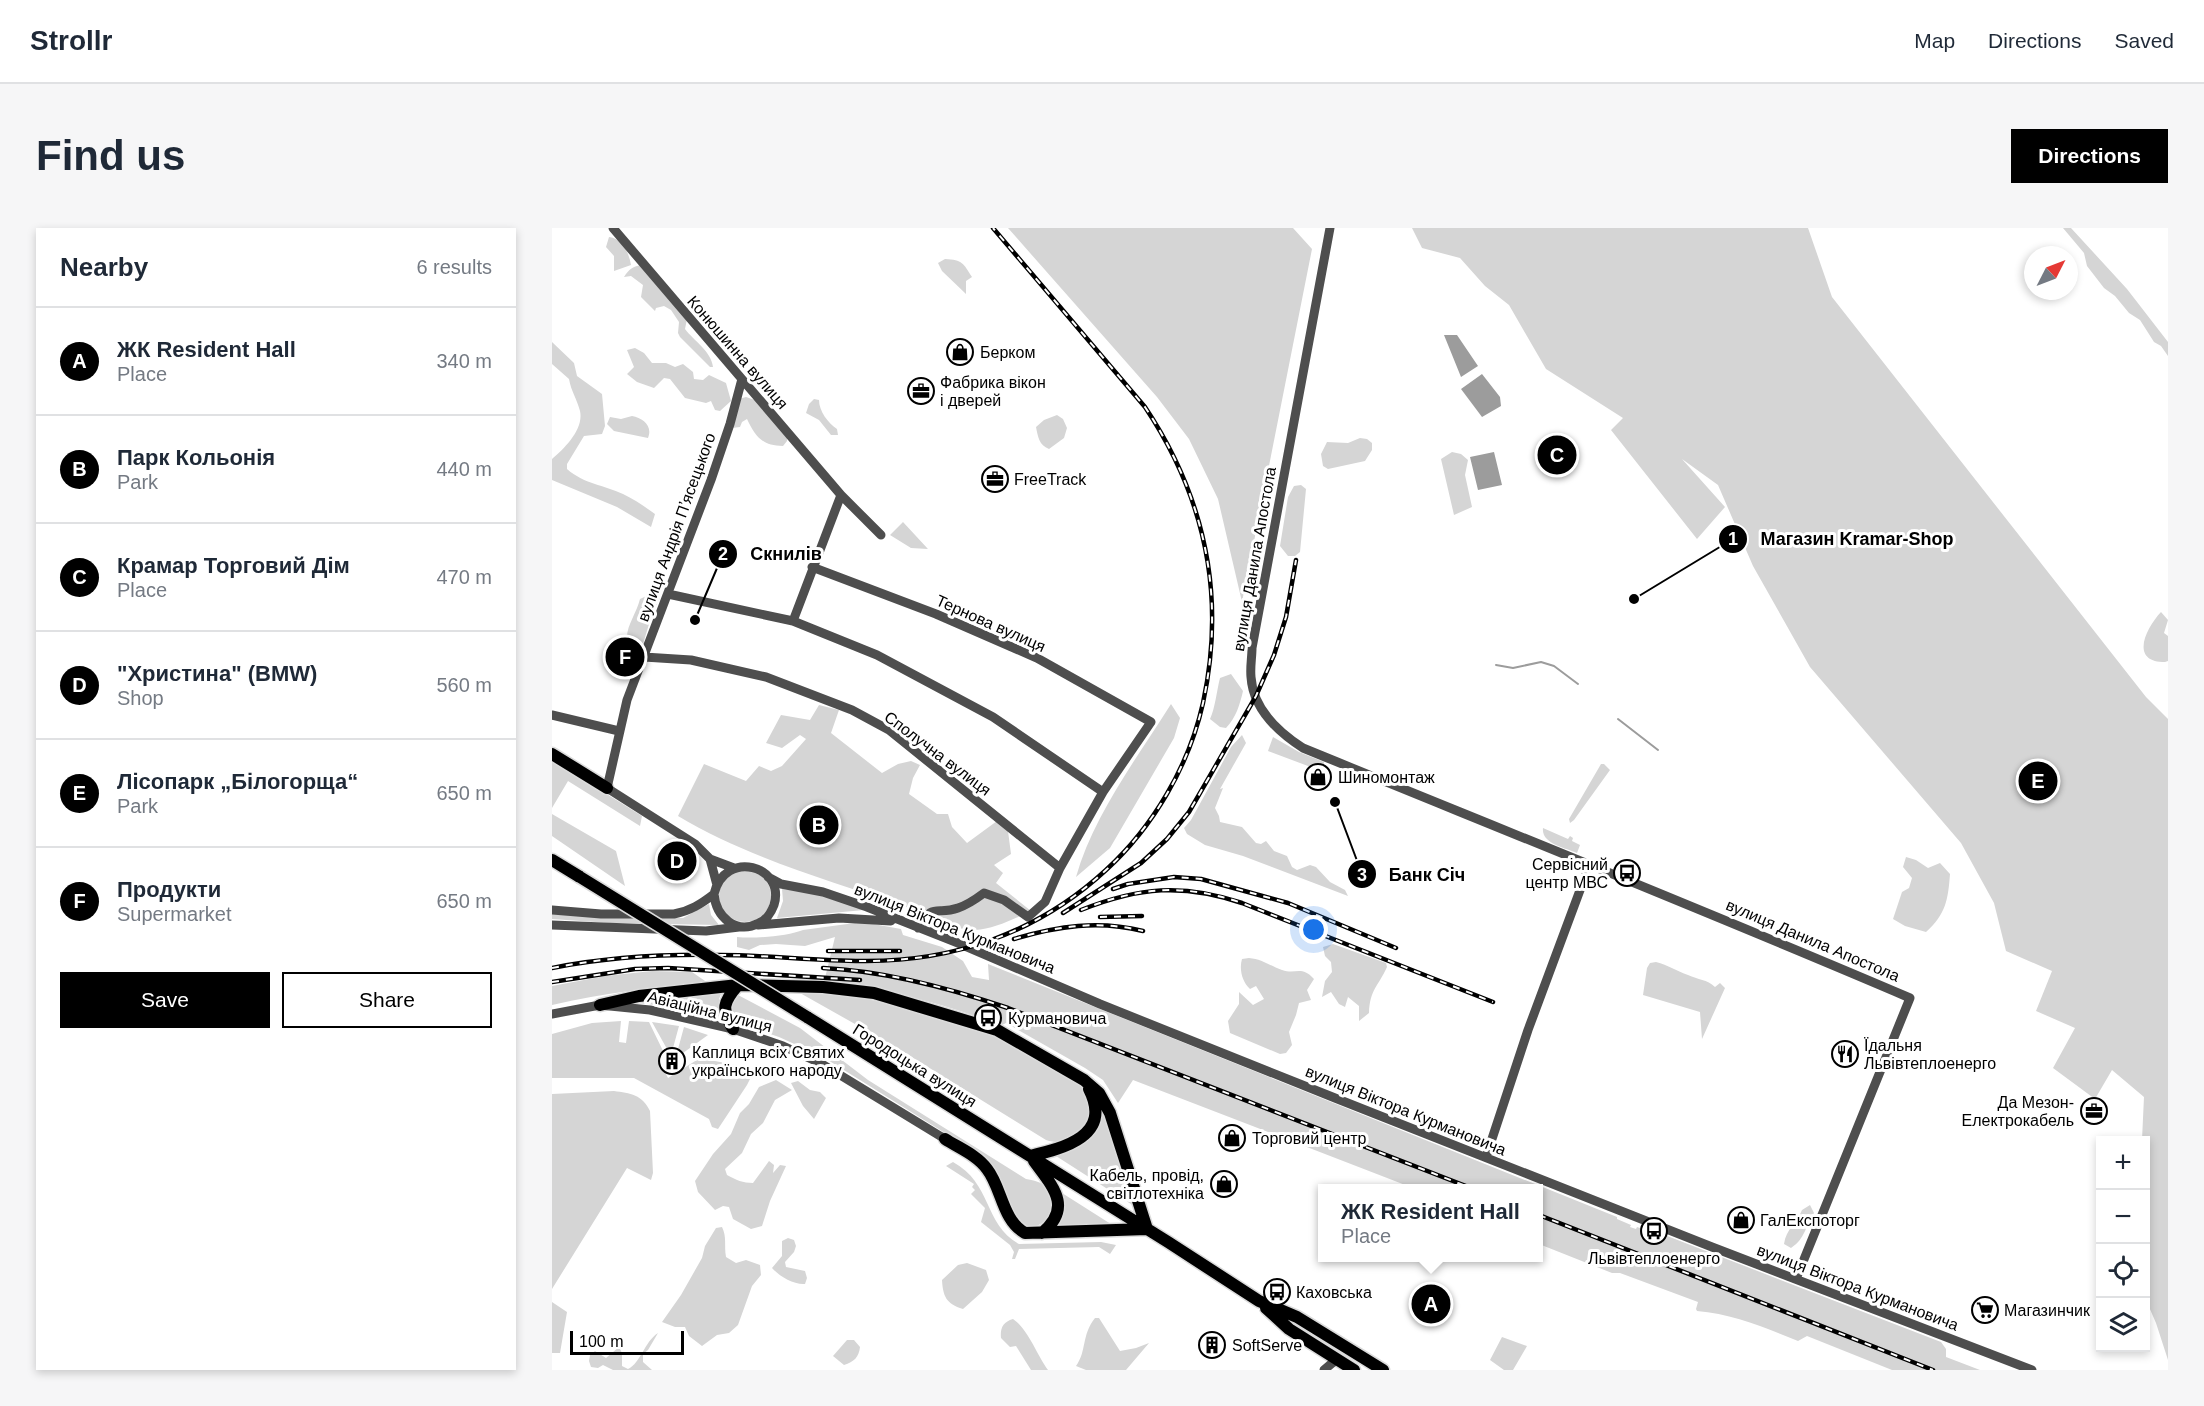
<!DOCTYPE html>
<meta charset="utf-8">
<style>
body{margin:0;font-family:Arial,sans-serif;background:#f6f6f7;color:#1f2937}
.controls{position:absolute;right:18px;bottom:18px;display:grid;overflow:hidden;border-radius:0px;box-shadow:0 3px 9px #0003}
.controls button{width:54px;height:54px;display:grid;place-items:center;padding:0;border:0;border-bottom:2px solid #e0e1e3;background:#fff;color:#1f2937;font:30px sans-serif}
.compass{position:absolute;left:1472px;top:18px;width:54px;height:54px;border-radius:50%;background:#fff;box-shadow:0 3px 9px #0003;rotate:48deg}
.scale{position:absolute;left:18px;bottom:15px;width:114px;box-sizing:border-box;padding-left:6px;border:3px solid #000;border-top:0;font-size:16px;line-height:21px;white-space:nowrap;color:#000;-webkit-text-stroke:4px #fff;paint-order:stroke}
.you{position:absolute;left:762px;top:702px;width:21px;height:21px;margin:-15px;border:4px solid #fff;border-radius:50%;background:#1a73e8;box-shadow:0 0 0 9px #1a73e833}
.badge{display:grid;place-items:center;width:39px;height:39px;border-radius:50%;background:#000;color:#fff;font-size:20px;font-weight:700}
.pin{position:absolute;translate:-50% -50%;border:3px solid #fff;box-shadow:0 2px 6px #0006}
.popup{position:absolute;left:766px;top:956px;width:225px;height:78px;box-sizing:border-box;display:grid;place-content:center;border-radius:0px;background:#fff;filter:drop-shadow(0 2px 4px #0005);font-size:20px;white-space:nowrap;color:#747a83}
.popup b{font-size:22px;color:#1f2937}
.popup::after{content:'';position:absolute;left:50%;top:100%;margin-left:-12px;border:12px solid transparent;border-top-color:#fff}
.list{margin:0;padding:0;list-style:none}
h2{display:flex;justify-content:space-between;align-items:center;height:78px;margin:0;padding:0 24px;font-size:26px}
h2 small{font-size:20px;font-weight:400;color:#747a83}
.list li{display:grid;grid-template-columns:39px 1fr auto;gap:18px;align-items:center;box-sizing:border-box;height:108px;padding:0 24px;border-top:2px solid #e0e1e3}
.list b{display:block;font-size:22px;white-space:nowrap}
.list p{margin:0;font-size:20px;white-space:nowrap;color:#747a83}
.list em{font-size:20px;font-style:normal;color:#747a83}
.actions{display:flex;gap:12px;padding:18px 24px}
.actions a{flex:1;padding:14px 0;border:2px solid #000;border-radius:0px;text-align:center;font-size:21px;color:#000}
.actions .main{background:#000;color:#fff}
.icon{flex:none;width:33px;height:33px;fill:none;stroke:currentColor;stroke-width:2;stroke-linecap:round;stroke-linejoin:round}
.map{position:relative;flex:none;width:1616px;height:1142px;overflow:hidden;border-radius:0px}
header{display:flex;align-items:center;gap:36px;box-sizing:border-box;height:84px;padding:0 30px;background:#fff;border-bottom:2px solid #e0e1e3}
header strong{font-size:28px}
nav{display:flex;gap:33px;margin-inline-start:auto;font-size:21px}
.intro{display:flex;align-items:center;justify-content:space-between;box-sizing:border-box;height:144px;padding:0 36px}
h1{margin:0;font-size:42px}
.button{padding:15px 27px;border-radius:0px;background:#000;color:#fff;font-size:21px;font-weight:700}
main{display:flex;gap:36px;padding:0 36px}
aside{flex:1;background:#fff;border-radius:0px;box-shadow:0 3px 9px #0003}
.map>svg:first-child{display:block}
</style>
<header>
<strong>Strollr</strong>
<nav><a>Map</a><a>Directions</a><a>Saved</a></nav>
</header>
<div class="intro"><h1>Find us</h1><a class="button">Directions</a></div>
<main>
<aside>
<h2>Nearby<small>6 results</small></h2>
<ul class="list">
<li><span class="badge">A</span><div><b>ЖК Resident Hall</b><p>Place</p></div><em>340 m</em></li>
<li><span class="badge">B</span><div><b>Парк Кольонія</b><p>Park</p></div><em>440 m</em></li>
<li><span class="badge">C</span><div><b>Крамар Торговий Дім</b><p>Place</p></div><em>470 m</em></li>
<li><span class="badge">D</span><div><b>&quot;Христина&quot; (BMW)</b><p>Shop</p></div><em>560 m</em></li>
<li><span class="badge">E</span><div><b>Лісопарк „Білогорща“</b><p>Park</p></div><em>650 m</em></li>
<li><span class="badge">F</span><div><b>Продукти</b><p>Supermarket</p></div><em>650 m</em></li>
</ul>
<div class="actions"><a class="main">Save</a><a>Share</a></div>
</aside>
<div class="map">
<svg width="1616" height="1142" viewBox="0 0 1616 1142">
<rect width="100%" height="100%" fill="#fff"/>
<path fill="#d5d5d5" d="M456 0H741L760 21 690 374 666 271 637 211 605 169Z
M860 0H1256L1280 69 1594 469 1616 491V1132L1604 1095 1594 1072V912H1590L1592 869 1560 842 1543 871 1501 840 1523 800 1484 783 1500 743 1454 723 1442 675 1409 615 1258 439 1201 338 1166 257 1130 231 1173 279 1145 311 1059 202 1071 190 994 141 957 77 933 58 908 30 870 20Z
M1511 0H1519L1575 61 1616 114V128L1609 118 1602 114 1588 92 1577 85 1563 68 1552 60 1535 38 1532 25Z
M57 9C71 11 77 25 79 37L62 43V28L54 19Z
M393 31C411 32 411 35 420 49L414 53V66L390 43 386 35Z
M90 37 135 91 133 101C142 113 159 123 161 139H158L128 109 126 105 127 94 119 82 112 78 104 80 103 83 89 69 91 57 79 48 72 49C77 41 81 38 90 37Z
M0 114 22 135 25 148 50 166 53 198 50 206 32 208 15 236V241C32 256 52 257 71 266 82 271 93 279 103 286L99 299 65 279 0 252V231C13 220 32 201 28 183 25 171 19 163 17 151L0 136Z
M83 120 92 125 100 135H114L123 139 131 136 141 144 142 151 151 152 157 147 174 155 179 173 168 183 163 182 159 173 154 175 133 170 118 151 112 150 102 160 85 154 75 146 82 139 75 122Z
M194 169 206 173 235 207V213L231 218C210 218 203 208 195 191L190 194 188 199 180 200 187 171Z
M262 171 267 172C267 183 276 195 285 201L286 207H279L267 192 254 185 257 176Z
M505 187 511 191 515 200 512 210 497 221C487 217 486 209 484 199L492 192Z
M80 188C91 190 101 198 96 210L62 203 55 196 58 189 69 191Z
M808 210 815 211 820 215V222L813 233 776 241 771 238 769 226 775 214 796 215Z
M900 224 909 226 916 232 913 247 920 279 902 287 889 231Z
M749 257 754 261 748 324 743 328H736L728 318 736 269 742 258Z
M351 294 376 321 359 320 338 307Z
M101 365 108 370 101 383 88 426 84 432 79 424 83 417 75 409C75 397 85 384 88 371Z
M1609 384 1616 392 1612 405 1616 408V433L1613 434C1577 434 1594 400 1609 384Z
M679 446 691 463C688 476 684 490 674 500L668 499 658 491C663 481 665 461 668 450Z
M619 476 628 490 622 510 558 620 524 649C541 588 585 530 619 476Z
M267 477 287 482 279 505 330 545 346 536 359 533 368 537 361 550 357 566 385 586H396L400 599 415 615 445 593 456 603 459 626 442 637 451 645 444 655 479 683C462 691 442 701 423 702 398 702 377 687 354 679 277 652 196 630 126 588L152 536 194 553 207 538 219 543 230 538 254 511 248 507 230 520 214 515 229 487 258 492Z
M690 507 694 515 668 561 671 560 663 580 667 588 668 594 690 599 704 615 709 616 714 613 722 623 735 628 740 639 745 642 758 637 764 639 778 654 793 662 796 668 691 628 653 617 635 606 632 600 639 592 679 519Z
M721 509 747 524 772 534V544L716 523Z
M0 532 90 588 88 598 16 553 0 580Z
M1049 536H1052L1058 542 1022 592 1018 595 1017 591Z
M0 586 64 623 73 658 0 608Z
M991 600 1016 611 1018 608 1021 610 1020 613 1028 617 1025 625C1014 620 989 616 991 600Z
M1354 629 1364 632 1376 640 1388 635 1398 646C1396 672 1394 686 1374 704L1353 698 1341 691 1350 664 1357 660 1360 650 1351 639Z
M167 668a26 26 0 1 1 52 0a26 26 0 1 1-52 0Z
M230 661 257 663 312 682 225 690 231 673Z
M157 676 159 687 167 697 58 695 0 691V686L57 690H131Z
M310 694 349 701 351 707 390 719 411 733 420 749 437 752 436 736 1065 989V991L1079 997 1078 999 1084 1001 1085 999 1091 1001 1092 999 1389 1114 1394 1121V1129L1428 1142H1340L1255 1108 1246 1113C1214 1100 1181 1086 1145 1083L1144 1081 1146 1074 1068 1045H1060L987 1016V960H861L581 852 566 875 551 852 533 840 454 795 448 798C392 774 331 761 272 754L283 709 253 718 224 716 208 717 197 722 185 719V709C202 711 236 708 251 702Z
M781 716 834 735 835 739C826 759 818 761 817 785L807 793V778L796 769 793 779 787 776 779 764 770 769 773 753 780 744 779 734 773 728 771 719Z
M697 730C710 731 718 738 730 742 744 747 749 737 762 751L755 762 759 772 747 775 744 787 737 804 740 817 734 825 728 826 678 805 676 793 687 776V764L701 777 712 771 704 758 698 761C690 754 687 741 690 731Z
M1104 734C1116 737 1125 743 1136 747 1146 752 1155 751 1163 759L1168 755 1173 760 1150 811 1148 784 1091 767 1095 740 1098 735Z
M100 743 140 744 156 755C103 759 52 765 0 777V758L53 748Z
M170 764 167 771 169 782 166 785 168 791 111 778 78 774Z
M248 765 293 767 336 775 441 806 528 855C553 882 529 924 494 912L342 818Z
M186 767 248 800 316 852 474 951C497 955 497 961 503 982 493 995 481 1006 465 993L433 930 271 829 227 809 186 795 178 785 180 772Z
M69 793 67 814 74 815 77 793 97 794 113 827 108 834 116 850 148 830 203 841 195 857 166 901 160 899 157 891 82 850H0V806L40 795Z
M100 794 127 798 121 820 115 821Z
M132 799 156 807 131 825 126 821Z
M224 852 240 862 223 872 211 895 199 906 190 925 173 941 175 947C184 952 191 955 201 955L217 933 222 937 221 945 228 937 234 938 218 973 210 998 199 1001 181 991 177 979 171 978 163 982 146 964 143 953 161 926 179 906 188 885 197 876 207 859Z
M246 853 258 862 268 864 274 870 262 891 251 878 239 855Z
M62 863C78 865 91 867 98 883L101 945 99 952 75 940 0 1061V866Z
M550 876 582 978 504 928 513 923 545 891Z
M401 934C440 955 432 997 467 1016L549 1014 564 1017 558 1026 547 1019 467 1021 463 1031H460L462 1024 458 1017 429 994 433 980 419 966 423 962 420 959 422 956 394 938Z
M510 965 562 998 502 999 512 981Z
M1258 977 1262 985C1253 998 1254 1010 1239 1020L1232 1016C1234 1001 1245 995 1250 982Z
M170 999C175 1009 172 1017 174 1029L184 1035 194 1032 208 1037 209 1047 200 1058 186 1097 177 1105 165 1107 150 1118 137 1108 133 1099H123L110 1094 129 1067 150 1030 153 1018 164 1000Z
M236 1010 242 1012 244 1018 242 1024 233 1034 234 1039 253 1043 255 1050 253 1056C242 1057 227 1048 220 1040L230 1028V1013Z
M415 1035 434 1042 437 1052 430 1064 411 1081C394 1076 391 1068 390 1052L406 1037Z
M0 1074 15 1084 8 1125H0Z
M543 1090H547L568 1123 584 1120 597 1115 574 1142H534L524 1138C535 1123 529 1108 543 1090Z
M461 1091C476 1101 485 1127 496 1142H479L464 1118 458 1119 449 1110C448 1100 451 1094 461 1091Z
M106 1105 96 1122 91 1126V1134L100 1142H61L51 1137 46 1140 39 1139 37 1133 38 1127 43 1123 54 1130 67 1119 70 1125V1138L76 1141C89 1135 92 1114 106 1105Z
M950 1109 975 1118 961 1142H952L938 1132Z
M295 1112H302L308 1119C307 1129 302 1134 292 1137L281 1128Z"/>
<path fill="#9c9c9c" d="M905 107 926 138 909 149 892 107Z
M930 146 948 169 949 178 930 189 909 161Z
M942 224 950 257 926 262 918 229Z"/>
<g fill="none" stroke-linecap="round" stroke-linejoin="round">
<path stroke="#9c9c9c" stroke-width="2" d="M944 437 961 440 989 434 1002 438 1026 456
M1066 491 1106 522"/>
<defs>
<path id="major" d="M0 526 55 560
M0 632 28 649
M48 777 87 768 186 757 271 759 322 765 445 802 532 852 547 865 558 885 595 1001
M255 789 616 1014 707 1073 745 1089 831 1142
M181 801C169 781 171 774 186 757
M393 911C407 920 425 927 435 941 450 960 450 992 473 1005L595 1001
M478 928C512 920 561 908 537 861
M482 933C501 959 521 979 490 1005
M714 1080 737 1101 802 1142"/>
</defs>
<use href="#major" stroke="#dbdbdb" stroke-width="15"/>
<path stroke="#4e4e4e" stroke-width="9" d="M61 0 289 267 329 307
M778 0 700 420C700 429 698 439 699 449 701 481 726 504 751 520 954 603 1157 684 1358 770L1244 1051
M260 339 384 386 485 430 599 494 551 564 508 640 493 674 476 689 452 672 432 665C424 671 415 677 406 680 385 688 381 673 366 700
M116 366 241 393 325 427 441 489 551 564
M241 393 289 267
M92 429 139 432 214 449 300 482 337 502 508 640
M0 487 67 503
M158 631 165 657
M182 640 158 631 143 616 55 560 75 472 159 252 178 196 190 151
M216 649 229 656 271 664 315 679 406 715 548 776 783 870 1160 1019 1480 1142
M0 682 49 686H122C138 683 149 676 162 666 173 620 234 638 222 677 219 685 214 692 207 695 184 707 164 689 162 666
M0 697 154 703 187 699
M206 697 287 690 339 693
M0 786 48 777 98 782 181 801 231 818 270 836 393 911
M934 929 976 802 1037 638
M772 1142 785 1131"/>
<use href="#major" stroke="#000" stroke-width="12"/>
<defs>
<path id="rail" d="M561 661 576 656 622 649 649 651 736 675 844 720
M529 682C587 659 631 655 690 675L941 774
M511 685 589 635 615 611 637 584 704 468 722 427 734 389 744 332
M548 689 590 688
M462 711C506 698 546 692 591 703
M276 723H348
M0 740C55 729 112 726 168 727 215 727 263 733 310 733 401 734 486 705 554 642 601 599 637 538 651 475 674 368 653 269 593 179L441 0
M271 740C334 743 397 760 456 780L919 960
M0 754 83 741 116 740 308 752
M987 987 1381 1142"/>
</defs>
<use href="#rail" stroke="#000" stroke-width="4.5"/>
<use href="#rail" stroke="#fff" stroke-width="2" stroke-dasharray="7" stroke-linecap="butt"/>
<defs>
<path id="major-bridge" d="M28 649 255 789"/>
</defs>
<use href="#major-bridge" stroke="#dbdbdb" stroke-width="15" stroke-linecap="butt"/>
<use href="#major-bridge" stroke="#000" stroke-width="12"/>
</g>
<defs>
<symbol id="shop-ring" viewBox="-11 -11 22 22"><circle r="9.5" fill="#fff" stroke="#000" stroke-width="1.5"/><path d="M-5-2.5h2.3a2.7 3.5 0 0 1 5.4 0H5L5.5 6h-11ZM-1.5-2.5h3a1.5 2.3 0 0 0-3 0Z" fill="#000"/></symbol>
<symbol id="office-ring" viewBox="-11 -11 22 22"><circle r="9.5" fill="#fff" stroke="#000" stroke-width="1.5"/><path d="M-6-3h4V-5.5h4V-3h4V5H-6ZM-1-4.5V-3h2v-1.5ZM-6 0V1H6V0Z" fill="#000"/></symbol>
<symbol id="bus-ring" viewBox="-11 -11 22 22"><circle r="9.5" fill="#fff" stroke="#000" stroke-width="1.5"/><path d="M-5-6H5V4H4V6H2V4H-2V6H-4V4H-5ZM-3.5-4V0h7V-4ZM-3.5 1.2v1.5H-2V1.2ZM2 1.2v1.5H3.5V1.2Z" fill="#000"/></symbol>
<symbol id="restaurant-ring" viewBox="-11 -11 22 22"><circle r="9.5" fill="#fff" stroke="#000" stroke-width="1.5"/><path d="M-5-6h1v4h1v-4h1v4h1v-4h1v5L-1.5 .5V6h-2V.5L-5-1ZM5-6V6H3V1.5H1.5Q1.5-4 5-6Z" fill="#000"/></symbol>
<symbol id="building-ring" viewBox="-11 -11 22 22"><circle r="9.5" fill="#fff" stroke="#000" stroke-width="1.5"/><path d="M-4-6H4V6H1V3H-1V6H-4ZM-2.5-4.3h1.7v1.8h-1.7ZM.8-4.3h1.7v1.8H.8ZM-2.5-1h1.7V.8h-1.7ZM.8-1h1.7V.8H.8Z" fill="#000"/></symbol>
<symbol id="supermarket-ring" viewBox="-11 -11 22 22"><circle r="9.5" fill="#fff" stroke="#000" stroke-width="1.5"/><path d="M-6-5.5h2.5l.6 2H6L4.5 2H-2.5L-4.4-4H-6ZM-1.5 3.2a1.3 1.3 0 1 0 .1 0ZM3 3.2a1.3 1.3 0 1 0 .1 0Z" fill="#000"/></symbol>
</defs>
<g fill-rule="evenodd">
<use href="#shop-ring" x="393" y="109" width="30" height="30"/>
<use href="#office-ring" x="354" y="148" width="30" height="30"/>
<use href="#office-ring" x="428" y="236" width="30" height="30"/>
<use href="#shop-ring" x="751" y="534" width="30" height="30"/>
<use href="#bus-ring" x="1060" y="630" width="30" height="30"/>
<use href="#bus-ring" x="421" y="775" width="30" height="30"/>
<use href="#restaurant-ring" x="1278" y="811" width="30" height="30"/>
<use href="#building-ring" x="105" y="818" width="30" height="30"/>
<use href="#office-ring" x="1527" y="868" width="30" height="30"/>
<use href="#shop-ring" x="665" y="895" width="30" height="30"/>
<use href="#shop-ring" x="657" y="941" width="30" height="30"/>
<use href="#shop-ring" x="1174" y="977" width="30" height="30"/>
<use href="#bus-ring" x="1087" y="988" width="30" height="30"/>
<use href="#bus-ring" x="710" y="1049" width="30" height="30"/>
<use href="#supermarket-ring" x="1418" y="1067" width="30" height="30"/>
<use href="#building-ring" x="645" y="1102" width="30" height="30"/>
</g>
<g text-anchor="middle" stroke-width="6" stroke-linejoin="round" paint-order="stroke">
<g font-size="16" fill="#000" stroke="#fff">
<text transform="translate(186 124) rotate(49)" y="6">Конюшинна вулиця</text>
<text transform="translate(124 299) rotate(-70)" y="6">вулиця Андрія Пʼясецького</text>
<text transform="translate(702 331) rotate(-80)" y="6">вулиця Данила Апостола</text>
<text transform="translate(439 395) rotate(24)" y="6">Тернова вулиця</text>
<text transform="translate(386 525) rotate(37)" y="6">Сполучна вулиця</text>
<text transform="translate(403 700) rotate(22)" y="6">вулиця Віктора Курмановича</text>
<text transform="translate(1261 712) rotate(23)" y="6">вулиця Данила Апостола</text>
<text transform="translate(158 783) rotate(14)" y="6">Авіаційна вулиця</text>
<text transform="translate(363 837) rotate(32)" y="6">Городоцька вулиця</text>
<text transform="translate(854 882) rotate(22)" y="6">вулиця Віктора Курмановича</text>
<text transform="translate(1306 1059) rotate(21)" y="6">вулиця Віктора Курмановича</text>
</g>
<g font-size="16" fill="#000" stroke="#fff" text-anchor="start">
<text x="428" y="130">Берком</text>
<text x="388" y="160">Фабрика вікон<tspan x="388" dy="18">і дверей</tspan></text>
<text x="462" y="257">FreeTrack</text>
<text x="786" y="555">Шиномонтаж</text>
<text x="1056" y="642" text-anchor="end">Сервісний<tspan x="1056" dy="18">центр МВС</tspan></text>
<text x="456" y="796">Курмановича</text>
<text x="1312" y="823">Їдальня<tspan x="1312" dy="18">Львівтеплоенерго</tspan></text>
<text x="140" y="830">Каплиця всіх Святих<tspan x="140" dy="18">українського народу</tspan></text>
<text x="1522" y="880" text-anchor="end">Да Мезон-<tspan x="1522" dy="18">Електрокабель</tspan></text>
<text x="700" y="916">Торговий центр</text>
<text x="652" y="953" text-anchor="end">Кабель, провід,<tspan x="652" dy="18">світлотехніка</tspan></text>
<text x="1208" y="998">ГалЕкспоторг</text>
<text x="1102" y="1036" text-anchor="middle">Львівтеплоенерго</text>
<text x="744" y="1070">Каховська</text>
<text x="1452" y="1088">Магазинчик</text>
<text x="680" y="1123">SoftServe</text>
</g>
</g>
<path fill="none" stroke="#000" stroke-width="2" d="M1082 371L1181 311M143 392L171 326M783 574L810 646"/>
<g fill="#000" stroke="#fff" stroke-width="2">
<circle cx="1082" cy="371" r="6"/>
<circle cx="143" cy="392" r="6"/>
<circle cx="783" cy="574" r="6"/>
<circle cx="1181" cy="311" r="15"/>
<circle cx="171" cy="326" r="15"/>
<circle cx="810" cy="646" r="15"/>
</g>
<g font-size="18" text-anchor="middle" font-weight="bold" fill="#fff">
<text x="1181" y="317">1</text>
<text x="171" y="332">2</text>
<text x="810" y="653">3</text>
</g>
<g font-size="18" text-anchor="middle" font-weight="bold" fill="#000" stroke="#fff" stroke-width="6" stroke-linejoin="round" paint-order="stroke">
<text x="1305" y="317">Магазин Kramar-Shop</text>
<text x="234" y="332">Скнилів</text>
<text x="875" y="653">Банк Січ</text>
</g>
</svg>
<div class="controls">
<button>+</button>
<button>−</button>
<button><svg class="icon" aria-label="locate" viewBox="0 0 24 24"><circle cx="12" cy="12" r="6"/><path d="M12 2v4M12 18v4M2 12h4M18 12h4"/></svg></button>
<button><svg class="icon" aria-label="layers" viewBox="0 0 24 24"><path d="M12 4l9 5-9 5-9-5zM3 14l9 5 9-5"/></svg></button>
</div>
<svg class="compass" viewBox="-18 -18 36 36"><path d="M0-13l5 13h-10z" fill="#e53935"/><path d="M0 13l5-13h-10z" fill="#747a83"/></svg>
<div class="scale">100 m</div>
<div class="you"></div>
<div class="pin badge" style="left:879px;top:1076px">A</div>
<div class="popup"><b>ЖК Resident Hall</b>Place</div>
<div class="pin badge" style="left:267px;top:597px">B</div>
<div class="pin badge" style="left:1005px;top:227px">C</div>
<div class="pin badge" style="left:125px;top:633px">D</div>
<div class="pin badge" style="left:1486px;top:553px">E</div>
<div class="pin badge" style="left:73px;top:429px">F</div>
</div>
</main>
